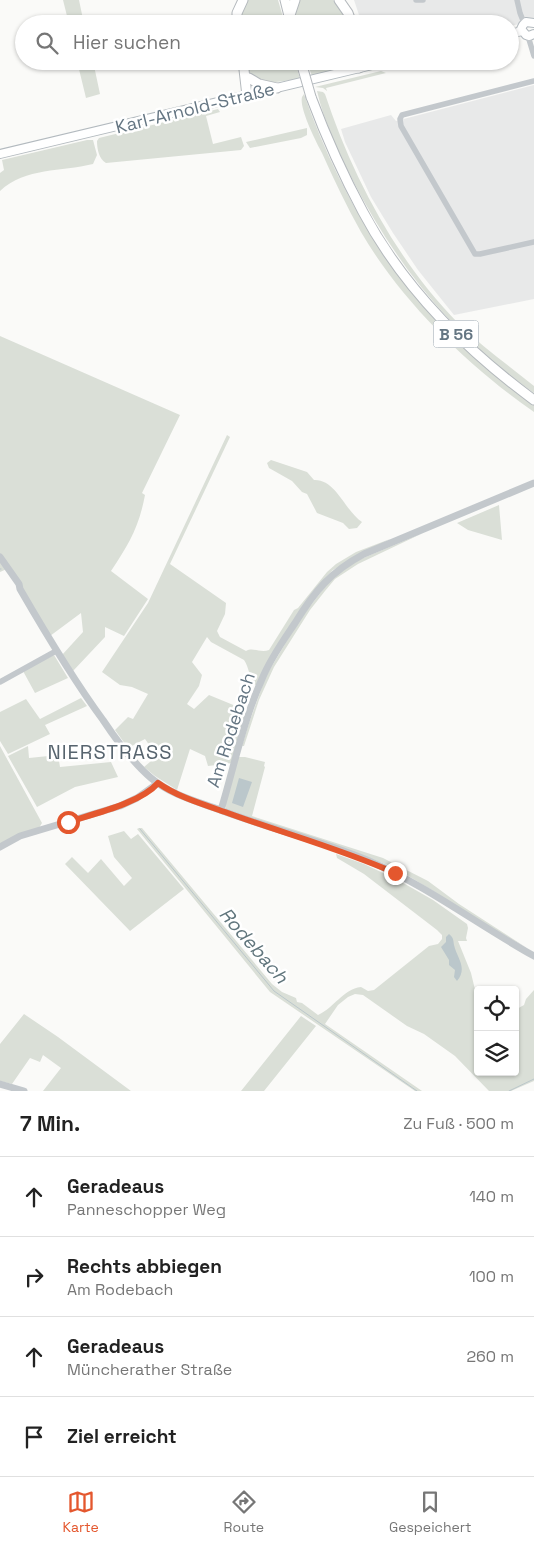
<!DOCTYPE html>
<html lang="de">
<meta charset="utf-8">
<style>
body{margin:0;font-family:"Space Grotesk",sans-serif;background:#f2f2f2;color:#222}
.controls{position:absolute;right:15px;bottom:15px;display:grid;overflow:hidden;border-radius:5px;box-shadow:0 1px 4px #0004}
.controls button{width:45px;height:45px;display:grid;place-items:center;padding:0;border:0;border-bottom:1px solid #e0e0e0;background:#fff;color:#222;font:25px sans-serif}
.stop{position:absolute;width:15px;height:15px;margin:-11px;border:4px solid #e4572e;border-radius:50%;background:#fff}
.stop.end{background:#e4572e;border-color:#fff;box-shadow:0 1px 5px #0008}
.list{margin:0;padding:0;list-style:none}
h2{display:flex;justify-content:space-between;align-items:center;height:65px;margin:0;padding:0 20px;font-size:21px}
h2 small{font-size:16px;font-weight:400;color:#767676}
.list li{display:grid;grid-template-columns:32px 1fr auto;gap:15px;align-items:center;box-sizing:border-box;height:80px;padding:0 20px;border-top:1px solid #e0e0e0}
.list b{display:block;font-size:19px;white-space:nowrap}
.list p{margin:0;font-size:16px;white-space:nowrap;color:#767676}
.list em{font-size:16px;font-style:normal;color:#767676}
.icon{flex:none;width:28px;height:28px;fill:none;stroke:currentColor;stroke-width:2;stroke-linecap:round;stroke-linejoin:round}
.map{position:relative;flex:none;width:534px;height:1091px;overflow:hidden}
.search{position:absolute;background:#fff;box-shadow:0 1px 4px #0004;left:15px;right:15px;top:15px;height:55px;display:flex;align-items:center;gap:12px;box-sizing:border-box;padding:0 18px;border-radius:28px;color:#767676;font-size:19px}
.sheet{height:385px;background:#fff}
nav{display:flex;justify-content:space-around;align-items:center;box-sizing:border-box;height:70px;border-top:1px solid #e0e0e0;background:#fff;font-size:14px;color:#767676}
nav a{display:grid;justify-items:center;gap:2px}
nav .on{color:#e4572e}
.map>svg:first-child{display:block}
</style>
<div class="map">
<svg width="534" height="1091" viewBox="0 0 534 1091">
<rect width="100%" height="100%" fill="#fafaf8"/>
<path fill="#e8e9e9" d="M354 0H534V21L510 26V24H362Z
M534 85V299L454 315 418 270 393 233 371 197 345 142 341 129 391 115 396 121Z"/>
<path fill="#dadfd7" d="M63 0H79L84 24H69Z
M248 0H278L285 24H240C240 15 243 7 248 0Z
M297 0H333L341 11 347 24H297L295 13Z
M77 61H93L100 94 86 98Z
M245 61H295L300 79 268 83 251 76Z
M306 61H353L347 67 312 76 309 68H307Z
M381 71 386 73 326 88 327 91 323 88 315 87Z
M317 91 323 92 325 94C352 176 396 260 458 323 481 346 508 365 534 386V393C454 337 396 265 352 179 338 150 324 122 317 91Z
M304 94C334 180 382 267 447 332 474 359 504 382 534 405V412C469 367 401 301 361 232 347 207 334 180 322 153 316 142 299 108 302 97Z
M218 109 220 112 206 116 213 144 241 137 244 146 241 150 106 163C99 159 97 149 97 141L99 138Z
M307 128V135L301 138 250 148 246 142Z
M87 140H93L97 155 93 164C61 172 26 167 0 191V173L4 170 2 160Z
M0 336 180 415 142 493 145 495C139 527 129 544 111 571L148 599 124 636 105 627V637L73 671 62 655 83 632 81 613 50 636 9 568 0 572Z
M227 435 230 437 170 564 226 603 225 614 217 631 220 637 246 651C253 647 260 653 269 650L294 610 298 608 327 572 336 564 356 552 390 539 333 570 326 577 258 684 255 685C249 677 249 667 244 660L211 642 207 637 192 662 202 675 199 686 187 704 194 709 209 695 248 711 232 763 208 766 205 756 190 749 177 790 155 776 144 767 157 756 145 739 128 748 115 730 128 717 133 719 148 694 132 687 120 685 102 672 148 603Z
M271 460 307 472 314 480C336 479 345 511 362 522L357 528 349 529 343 523 317 513 307 494 302 492 292 481 269 468 267 463Z
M499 505 502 540 468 530 457 523Z
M423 533 358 564 335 579 325 591 310 610 274 667 259 700 244 746H242L249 723 266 676 298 622 331 579 356 561Z
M54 655 68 678 35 693 23 671Z
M81 698 87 706 45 725 50 734 8 754 0 741V712L26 699 40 719Z
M0 746 42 823 39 828 0 845Z
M28 746 29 758 58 755 60 767 111 762 118 777 75 787 37 807 8 756Z
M238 757H245L265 762 264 766 265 767 252 816 383 858 428 881 459 904 527 948 457 908 435 892 395 868 360 854 226 809 225 806Z
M139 828H142L272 984 282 992 296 998 297 1002 302 1003 318 1015C334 1008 343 989 361 987L368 991 374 990 429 946 438 944 442 939V935L437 930 364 874 337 858 336 854 364 864 398 880 433 900 467 924 468 928 466 938 467 941H458L471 973 478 1002V1072H515V1010L524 1005 526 999 534 990V1081L511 1091H489L455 1056 424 1034 407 1026 363 995 355 994 348 997 338 1005 325 1024 422 1091H415L270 992 137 829Z
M124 831 131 839 138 834 184 889 130 931 65 864 72 857 88 873 101 859 124 886 132 878 114 857 108 836Z
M24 1014 58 1037 131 1091H43L61 1068 43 1055 40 1062 30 1058 12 1084 0 1081V1044Z
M301 1016 316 1026 264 1091H241Z"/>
<path fill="#bbc7cb" d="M239 778 252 782 243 807 232 803Z
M449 934C454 938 453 940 454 945 457 958 468 968 457 981L454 977 455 970 449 965V960L441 947 446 942V937Z"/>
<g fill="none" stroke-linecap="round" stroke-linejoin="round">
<path stroke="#bbc7cb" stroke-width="1" d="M0 569H1
M140 829 274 991 417 1091
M509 1091 534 1079"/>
<defs>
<path id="secondary" d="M534 23 526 22 523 25 521 29 526 35 529 36 534 34
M510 34 522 31
M0 154 389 61"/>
<path id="trunk" d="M285 0 291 24
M339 0 348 13 352 24
M290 15 295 0
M237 24V13L243 0
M243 61 247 96
M301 61 303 69
M386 61 388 62
M359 68 363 61
M249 78 259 84 277 88
M311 97C326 137 343 175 363 212 403 287 466 350 534 400"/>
</defs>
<use href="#secondary" stroke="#b3babf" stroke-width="10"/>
<use href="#trunk" stroke="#b4b9bd" stroke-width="11"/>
<path stroke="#c3c8cc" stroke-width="5.5" d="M416 0H423
M517 0 520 13 524 23
M528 36 534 56
M534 81 402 115 400 119 401 126 475 254H480L534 242
M0 682 56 651"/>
<path stroke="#c3c8cc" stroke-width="7" d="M0 557 19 584 20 589C46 634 72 678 103 720 117 741 132 762 151 778 171 795 196 801 220 810 268 828 319 840 367 860 426 885 478 925 534 956
M221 810C234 767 243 721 262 679 270 659 283 641 295 623 315 591 330 572 364 554L534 483
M0 847 20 836 120 806 137 798 158 783
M0 1084 24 1091"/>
<use href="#secondary" stroke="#fff" stroke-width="8"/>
<use href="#trunk" stroke="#fff" stroke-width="9"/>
<defs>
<path id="trunk-bridge" d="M303 69 311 97"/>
</defs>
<use href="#trunk-bridge" stroke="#b4b9bd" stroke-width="11" stroke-linecap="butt"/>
<use href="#trunk-bridge" stroke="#fff" stroke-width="9"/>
</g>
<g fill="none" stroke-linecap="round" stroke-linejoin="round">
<path stroke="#e4572e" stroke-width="6" d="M68 822C93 814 141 803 158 783 178 797 202 804 225 812 282 833 339 848 395 873"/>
</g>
<g text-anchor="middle" stroke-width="5" stroke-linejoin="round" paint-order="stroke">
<rect fill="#fff" stroke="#939fa8" stroke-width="1" x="433.5" y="320.5" width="45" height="27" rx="4"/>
<g font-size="16" font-weight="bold" fill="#657683">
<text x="456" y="340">B 56</text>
</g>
<g font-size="18" fill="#657683" stroke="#fff">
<text transform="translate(195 108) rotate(-14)" y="6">Karl-Arnold-Straße</text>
<text transform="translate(231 730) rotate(-72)" y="6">Am Rodebach</text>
</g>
<g font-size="19" font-style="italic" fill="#60757c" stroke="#fff">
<text transform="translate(254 945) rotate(49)" y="7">Rodebach</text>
</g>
<g font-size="20" letter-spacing="1" fill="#57646e" stroke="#fff">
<text x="110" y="759">NIERSTRASS</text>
</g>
</g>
</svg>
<div class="controls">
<button><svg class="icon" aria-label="locate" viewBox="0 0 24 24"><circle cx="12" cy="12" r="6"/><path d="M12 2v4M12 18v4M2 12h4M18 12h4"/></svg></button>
<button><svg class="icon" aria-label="layers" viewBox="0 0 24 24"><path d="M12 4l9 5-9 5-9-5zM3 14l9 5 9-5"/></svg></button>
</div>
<div class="stop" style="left:68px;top:822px"></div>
<div class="stop end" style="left:395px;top:873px"></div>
<div class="search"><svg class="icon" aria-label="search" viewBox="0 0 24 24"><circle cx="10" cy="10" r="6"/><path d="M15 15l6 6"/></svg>Hier suchen</div>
</div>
<section class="sheet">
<h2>7 Min.<small>Zu Fuß · 500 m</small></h2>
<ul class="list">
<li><svg class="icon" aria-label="ahead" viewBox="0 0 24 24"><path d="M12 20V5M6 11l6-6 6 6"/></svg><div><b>Geradeaus</b><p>Panneschopper Weg</p></div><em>140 m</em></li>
<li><svg class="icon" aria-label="right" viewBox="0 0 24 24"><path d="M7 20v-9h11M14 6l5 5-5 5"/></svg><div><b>Rechts abbiegen</b><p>Am Rodebach</p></div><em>100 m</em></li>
<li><svg class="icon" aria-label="ahead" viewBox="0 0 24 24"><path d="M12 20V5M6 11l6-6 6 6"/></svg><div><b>Geradeaus</b><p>Müncherather Straße</p></div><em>260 m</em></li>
<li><svg class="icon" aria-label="arrive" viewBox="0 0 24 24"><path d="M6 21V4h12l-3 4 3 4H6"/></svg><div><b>Ziel erreicht</b></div></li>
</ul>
</section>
<nav>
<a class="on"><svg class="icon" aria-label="map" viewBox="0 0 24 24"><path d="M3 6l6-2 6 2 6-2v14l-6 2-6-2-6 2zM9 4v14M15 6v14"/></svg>Karte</a>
<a><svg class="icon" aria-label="directions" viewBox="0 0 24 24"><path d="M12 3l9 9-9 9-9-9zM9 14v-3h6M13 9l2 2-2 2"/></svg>Route</a>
<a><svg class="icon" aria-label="saved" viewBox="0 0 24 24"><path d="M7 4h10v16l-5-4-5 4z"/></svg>Gespeichert</a>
</nav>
